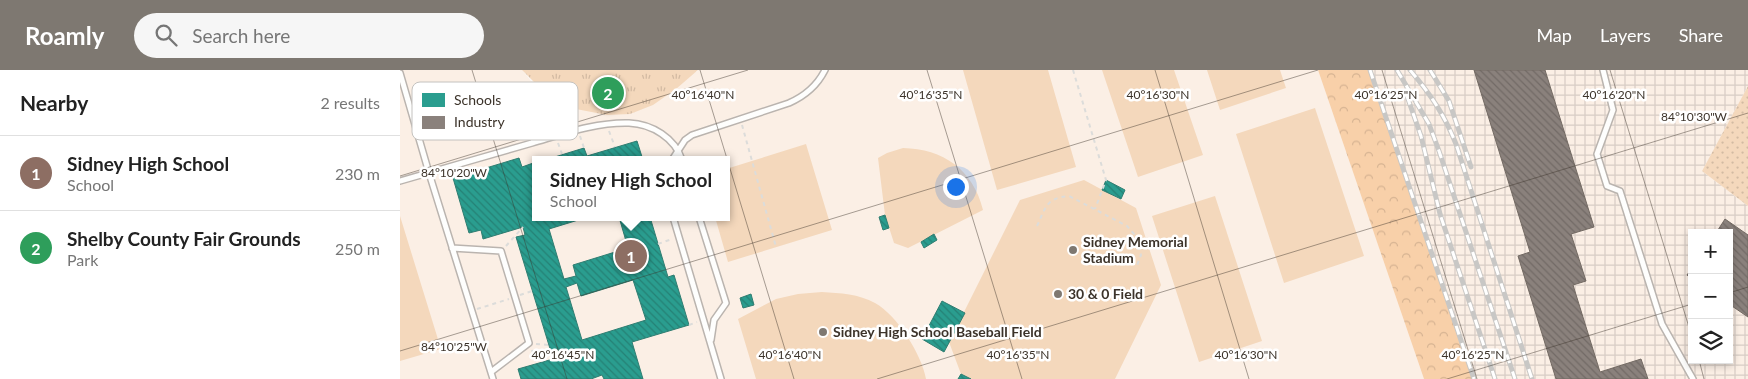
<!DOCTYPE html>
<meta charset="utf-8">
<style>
body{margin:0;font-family:Lato,sans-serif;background:#f6f6f6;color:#222}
.controls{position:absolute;right:15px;bottom:15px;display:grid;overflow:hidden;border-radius:0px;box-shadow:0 2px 8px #0003}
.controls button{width:45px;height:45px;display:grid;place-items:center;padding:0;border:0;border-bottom:1px solid #e0e0e0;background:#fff;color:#222;font:25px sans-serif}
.you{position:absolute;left:555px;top:116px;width:18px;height:18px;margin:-12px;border:4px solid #fff;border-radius:50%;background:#1a73e8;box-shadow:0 0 0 8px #1a73e833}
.badge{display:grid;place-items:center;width:32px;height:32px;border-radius:50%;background:#7e7871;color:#fff;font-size:16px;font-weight:700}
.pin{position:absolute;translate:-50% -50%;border:2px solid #fff;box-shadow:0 1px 5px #0006}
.popup{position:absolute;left:132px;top:86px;width:198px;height:65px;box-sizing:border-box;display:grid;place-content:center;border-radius:0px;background:#fff;filter:drop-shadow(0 1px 4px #0005);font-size:16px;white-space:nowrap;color:#767676}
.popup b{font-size:19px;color:#222}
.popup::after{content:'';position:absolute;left:50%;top:100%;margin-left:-10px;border:10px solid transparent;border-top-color:#fff}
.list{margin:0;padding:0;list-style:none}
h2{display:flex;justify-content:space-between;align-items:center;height:65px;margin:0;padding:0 20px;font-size:21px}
h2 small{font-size:16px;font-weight:400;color:#767676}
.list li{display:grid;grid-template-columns:32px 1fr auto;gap:15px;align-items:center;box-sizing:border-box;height:75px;padding:0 20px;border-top:1px solid #e0e0e0}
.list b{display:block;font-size:19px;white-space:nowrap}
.list p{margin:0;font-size:16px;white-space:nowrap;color:#767676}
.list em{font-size:16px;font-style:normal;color:#767676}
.icon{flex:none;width:28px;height:28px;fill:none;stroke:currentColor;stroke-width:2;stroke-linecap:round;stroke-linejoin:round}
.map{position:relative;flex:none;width:1348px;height:309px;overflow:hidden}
header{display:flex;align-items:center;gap:30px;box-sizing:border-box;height:70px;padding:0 25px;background:#7e7871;color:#fff}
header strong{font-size:24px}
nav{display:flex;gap:28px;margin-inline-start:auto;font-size:18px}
.search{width:350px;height:45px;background:#f6f6f6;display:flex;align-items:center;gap:12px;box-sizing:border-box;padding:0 18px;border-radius:28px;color:#767676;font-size:19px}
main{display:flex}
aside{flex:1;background:#fff}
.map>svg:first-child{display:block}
</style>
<header>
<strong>Roamly</strong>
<div class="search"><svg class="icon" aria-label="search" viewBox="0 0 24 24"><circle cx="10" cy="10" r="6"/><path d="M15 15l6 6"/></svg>Search here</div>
<nav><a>Map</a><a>Layers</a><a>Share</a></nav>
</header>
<main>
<aside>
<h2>Nearby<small>2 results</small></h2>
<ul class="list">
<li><span class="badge" style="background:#8d6e63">1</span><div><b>Sidney High School</b><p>School</p></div><em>230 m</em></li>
<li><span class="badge" style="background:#2e9e5b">2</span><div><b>Shelby County Fair Grounds</b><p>Park</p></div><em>250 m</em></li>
</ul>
</aside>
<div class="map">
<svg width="1348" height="309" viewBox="0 0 1348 309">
<defs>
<pattern id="industrial-grid" width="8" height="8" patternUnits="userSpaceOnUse" patternTransform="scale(1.25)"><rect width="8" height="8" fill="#fbefe5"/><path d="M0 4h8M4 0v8" fill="none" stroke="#d8cdc5"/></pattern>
<pattern id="grass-dots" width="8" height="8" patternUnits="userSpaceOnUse" patternTransform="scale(1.25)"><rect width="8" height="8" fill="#f4d8bc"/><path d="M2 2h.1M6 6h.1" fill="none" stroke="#d2baa2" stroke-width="1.8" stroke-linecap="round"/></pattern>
<pattern id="forest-crowns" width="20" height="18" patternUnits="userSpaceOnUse" patternTransform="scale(1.25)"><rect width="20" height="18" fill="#f8d0a9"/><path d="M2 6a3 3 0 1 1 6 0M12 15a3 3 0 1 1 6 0" fill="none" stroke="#d6b392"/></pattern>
<pattern id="park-tufts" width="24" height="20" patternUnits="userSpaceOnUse" patternTransform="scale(1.25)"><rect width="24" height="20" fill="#f4d8bc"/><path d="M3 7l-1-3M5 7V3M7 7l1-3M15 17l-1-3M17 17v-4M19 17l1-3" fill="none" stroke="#d2baa2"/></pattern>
<pattern id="schools-back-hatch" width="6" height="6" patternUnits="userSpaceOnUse" patternTransform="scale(1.25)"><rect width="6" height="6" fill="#2a9d8f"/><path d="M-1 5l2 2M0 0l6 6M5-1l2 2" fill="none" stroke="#258175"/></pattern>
<pattern id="industry-back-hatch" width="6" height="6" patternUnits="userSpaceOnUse" patternTransform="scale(1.25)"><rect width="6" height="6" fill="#8a817c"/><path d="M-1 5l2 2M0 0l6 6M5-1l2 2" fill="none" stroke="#726a66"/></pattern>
</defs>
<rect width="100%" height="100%" fill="#faf7f4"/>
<path fill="#fbefe5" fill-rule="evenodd" d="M0 0H122L131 11 297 2 298 0H918L1024 309H0ZM136 90H326V147H136Z"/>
<path fill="url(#industrial-grid)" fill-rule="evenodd" d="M970 0H1348V16L1302 101 1348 136V309H1074ZM1292 163H1329V290H1292Z"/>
<path fill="url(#grass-dots)" d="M1348 16V136L1302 101Z"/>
<path fill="url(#forest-crowns)" d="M918 0H970L1074 309H1024Z"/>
<path fill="url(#park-tufts)" d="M122 0H298L276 19 253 35 230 44 207 45 176 39 150 28Z"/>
<path fill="#f4d8bc" d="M563 0H648L676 97 597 120Z
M702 0H774L803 85 738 107Z
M807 0H880L886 18 820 40Z
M915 38 964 186 884 213 836 64Z
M406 74 432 160 328 192 315 147H326V99Z
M503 78C543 79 573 99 583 140L508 178 494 173 485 145 478 88 487 83Z
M684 110 736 138 761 215 715 309H558L561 304 549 272 620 130Z
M815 126 862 271 799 292 752 146Z
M0 146 41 279 0 291Z
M422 222C440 223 459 224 475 233 497 245 522 285 526 309H356L338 249 376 229 398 224Z"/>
<path fill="url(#schools-back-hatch)" stroke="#2f7d71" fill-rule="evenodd" d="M237 71 243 90H145L184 78 187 86Z
M119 88 122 97 136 92V147H188L149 159 164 209 176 206 173 195 228 178 219 147H250L268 207 274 205 289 255 232 272 243 309H204L202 305 191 309H121L118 299 160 287 158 279 151 282 116 167 125 165 123 157 83 169 81 160 69 163 53 108ZM233 210 246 250 182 270 166 217 177 213 181 226Z
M706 110 725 120 721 129 702 120Z
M485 145 489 158 483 160 479 147Z
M534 164 537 170 524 178 521 172Z
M351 224 354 235 343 238 340 228Z
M542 231 565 243 544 282 522 269Z
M561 304 571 309H558Z"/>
<path fill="url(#industry-back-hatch)" stroke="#736a63" d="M1074 0H1145L1194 157 1171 164 1186 211 1173 215 1200 302 1241 289 1248 309H1156L1118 186 1130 182Z
M1325 149 1348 165V247L1329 234V163H1316Z
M1292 198V209L1287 205Z"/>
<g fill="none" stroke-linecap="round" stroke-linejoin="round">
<defs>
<path id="lane" d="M1203 0 1213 40 1197 84 1207 116 1220 121 1262 254 1293 309
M0 3 29 103 93 309
M127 48 134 72
M272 90 285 70 292 65 389 33C405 26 417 16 425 0
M0 111C44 98 88 86 132 73 163 64 196 52 229 53 252 54 275 68 282 90
M273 147 321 309
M299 147 326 233 314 250 311 270
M52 178 101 181 129 273 91 302"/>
</defs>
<use href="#lane" stroke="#bab4af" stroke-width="8"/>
<path stroke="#dcdcda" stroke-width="2" stroke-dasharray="4 4" stroke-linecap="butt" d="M673 0 706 110 695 139
M342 55 376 177
M209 61 215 77
M180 66 184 78
M158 73 162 84
M637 156C646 137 646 128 669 126L727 156 734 164 741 185 736 198
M258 174 272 169
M106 176 123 157
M120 225 132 221
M77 239 109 229
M289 255 297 252
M136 274 149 275
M132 280 137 294"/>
<use href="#lane" stroke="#fefefd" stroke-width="5"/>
<defs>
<path id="rail" d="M970 0 1074 309
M997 0 1029 54 1039 81 1115 309
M1010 0C1031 25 1044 44 1056 74L1132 309
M1030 0 1049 31 1071 97
M1007 26 1021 66 1040 144 1095 309"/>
</defs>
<use href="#rail" stroke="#c8c7c5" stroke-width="5"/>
<use href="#rail" stroke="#fff" stroke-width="3" stroke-dasharray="9" stroke-linecap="butt"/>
</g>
<path fill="none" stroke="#3c332a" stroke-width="1" stroke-opacity="0.45" d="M72 0 167 309M300 0 394 309M527 0 622 309M755 0 849 309M982 0 1077 309M1210 0 1292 267M0 106 348 0M1329 223 1348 217M0 281 918 0M1299 290 1304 309M477 309 1348 43M1047 309 1292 234"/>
<g fill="#7e7871" stroke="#fff" stroke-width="2">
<circle cx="673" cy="180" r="5"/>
<circle cx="658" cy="224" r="5"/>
<circle cx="423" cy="262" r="5"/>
</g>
<g text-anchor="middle" stroke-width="5" stroke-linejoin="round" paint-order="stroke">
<g font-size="14" font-weight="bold" fill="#3c332a" stroke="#fff" text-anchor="start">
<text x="683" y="177">Sidney Memorial<tspan x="683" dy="16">Stadium</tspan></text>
<text x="668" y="229">30 &amp; 0 Field</text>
<text x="433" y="267">Sidney High School Baseball Field</text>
</g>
</g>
<rect x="12" y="12" width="166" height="58" rx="8" fill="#fff" stroke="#c4c2bf" stroke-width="1"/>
<rect x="22" y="23" width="23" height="14" fill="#2a9d8f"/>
<rect x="22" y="46" width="23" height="13" fill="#8a817c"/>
<g font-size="14" fill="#3c332a">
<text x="54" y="35">Schools</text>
<text x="54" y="57">Industry</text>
</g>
<g font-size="12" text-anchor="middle" fill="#3c332a" stroke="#fff" stroke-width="5" stroke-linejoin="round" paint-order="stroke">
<text x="303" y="29">40°16'40"N</text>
<text x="531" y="29">40°16'35"N</text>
<text x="758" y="29">40°16'30"N</text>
<text x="986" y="29">40°16'25"N</text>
<text x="1214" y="29">40°16'20"N</text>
<text x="1294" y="51">84°10'30"W</text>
<text x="54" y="107">84°10'20"W</text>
<text x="54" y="281">84°10'25"W</text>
<text x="163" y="289">40°16'45"N</text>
<text x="390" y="289">40°16'40"N</text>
<text x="618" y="289">40°16'35"N</text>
<text x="846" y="289">40°16'30"N</text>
<text x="1073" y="289">40°16'25"N</text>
</g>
</svg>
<div class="controls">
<button>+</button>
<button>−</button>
<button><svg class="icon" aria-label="layers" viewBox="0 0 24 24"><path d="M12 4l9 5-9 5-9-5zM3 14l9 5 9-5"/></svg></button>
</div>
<div class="you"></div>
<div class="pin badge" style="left:231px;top:186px;background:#8d6e63">1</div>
<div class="popup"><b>Sidney High School</b>School</div>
<div class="pin badge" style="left:208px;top:23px;background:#2e9e5b">2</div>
</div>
</main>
